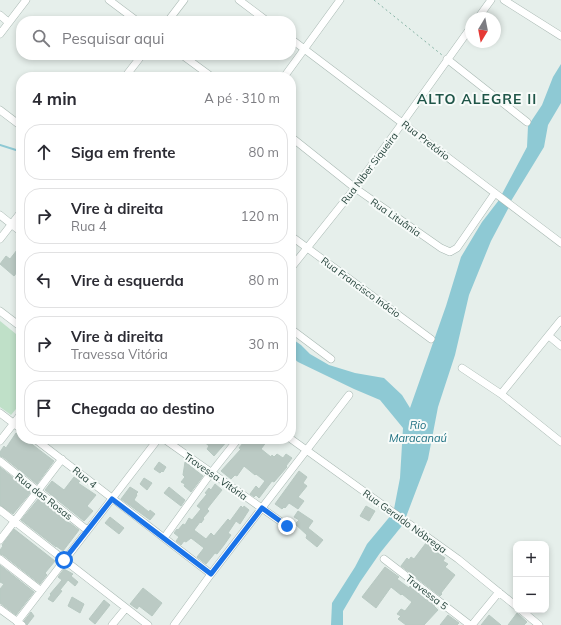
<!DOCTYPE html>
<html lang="pt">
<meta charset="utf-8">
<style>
body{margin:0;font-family:Mulish,sans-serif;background:#f7f7f7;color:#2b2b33}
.controls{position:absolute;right:12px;bottom:12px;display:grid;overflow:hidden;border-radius:8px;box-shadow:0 2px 6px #0003}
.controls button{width:36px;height:36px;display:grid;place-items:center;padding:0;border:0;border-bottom:1px solid #e1e1e2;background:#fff;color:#2b2b33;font:20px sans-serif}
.compass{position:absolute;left:465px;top:12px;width:36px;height:36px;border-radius:50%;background:#fff;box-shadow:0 2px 6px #0003;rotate:190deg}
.stop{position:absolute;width:12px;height:12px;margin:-9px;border:3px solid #1a73e8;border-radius:50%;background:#fff}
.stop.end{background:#1a73e8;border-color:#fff;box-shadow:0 1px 4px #0008}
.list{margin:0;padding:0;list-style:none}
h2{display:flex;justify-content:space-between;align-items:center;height:52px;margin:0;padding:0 16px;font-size:17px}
h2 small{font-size:13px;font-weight:400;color:#7c7c81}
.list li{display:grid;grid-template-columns:26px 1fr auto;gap:12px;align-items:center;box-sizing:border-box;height:56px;margin:0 8px 8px;padding:0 8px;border:1px solid #e1e1e2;border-radius:16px}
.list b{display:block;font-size:15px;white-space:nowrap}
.list p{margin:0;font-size:13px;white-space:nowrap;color:#7c7c81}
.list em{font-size:13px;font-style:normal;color:#7c7c81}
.icon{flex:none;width:22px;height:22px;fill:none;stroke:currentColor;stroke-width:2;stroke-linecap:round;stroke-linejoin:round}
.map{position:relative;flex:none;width:561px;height:625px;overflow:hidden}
.search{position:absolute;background:#fff;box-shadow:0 2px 6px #0003;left:16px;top:16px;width:280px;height:44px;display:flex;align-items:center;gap:10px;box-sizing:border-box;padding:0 14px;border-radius:16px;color:#7c7c81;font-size:15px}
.panel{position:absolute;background:#fff;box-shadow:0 2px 6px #0003;left:16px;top:72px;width:280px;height:372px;border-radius:16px}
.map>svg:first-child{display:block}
</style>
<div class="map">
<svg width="561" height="625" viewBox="0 0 561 625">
<rect width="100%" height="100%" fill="#e6efeb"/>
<path fill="#bfe0c8" d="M0 321 21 338V403L11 415 0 407Z"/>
<path fill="#8ec9d4" d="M561 64V103L548 125 544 147 511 201 502 194 527 147 528 126 542 105 553 77Z
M499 200 509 207 491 241 469 295 455 355 438 407 428 459 406 517 394 509 400 478 403 428 380 400 354 389 298 362 291 356V338L301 345 310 354 329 365 355 373 384 378 402 395 410 408 446 306 461 257 482 222Z
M392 514 403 523 401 527 380 553 360 582 343 611V625H331L332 603 355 567 367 544Z"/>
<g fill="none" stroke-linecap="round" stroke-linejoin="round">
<path stroke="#8ec9d4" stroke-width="2" d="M0 145 16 150 21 153"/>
</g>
<path fill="#bbcac4" stroke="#b8c9c2" d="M17 250 21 253V275L17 272 14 276 0 264 6 256 10 259Z
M16 433 21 437V439H25L54 461 37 484 3 457 0 456V452L4 446 6 448Z
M201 439H229L214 456 207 449 209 446Z
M249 439H264L267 441 261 449 271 457 272 455 274 457 277 454 283 458 286 454 292 458 286 466 287 467 274 482 272 481 259 498 256 495 254 497 250 494 256 486 259 489 265 481 256 474 255 475 244 466 237 476 235 475 231 479 221 471 241 449 239 448 243 443 245 444Z
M159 462 166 467 163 472 162 471 160 473 154 469Z
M185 462 203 476 191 492 184 486 185 484 181 482 185 477 183 475Z
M0 467 31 492 13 514 0 505Z
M299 471 307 477 303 483 307 486 298 497 304 501 298 509 289 503 285 508 284 507 282 509 275 504Z
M74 477 80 481 78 483 96 495 87 506 93 511 84 521 45 490 52 481 64 490Z
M144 478 152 483 147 490 140 484Z
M215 484 222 490 207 509 209 511 203 518 204 519 201 523 200 522 194 530 206 539 211 533 214 536 228 519 230 521 241 506 243 508 244 506 249 510 240 524 236 521 228 533 231 535 224 545 217 554 215 553 206 564 197 557 204 548 191 538 186 542 184 541 181 545 176 541 179 537 174 533 177 529 178 530 183 524 185 525 189 518 192 520 201 509 197 506 207 494 205 493 209 488 211 490Z
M130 487 138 492 136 494 137 495 134 500 149 512 150 510 155 514 150 520 121 499Z
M169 487 185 500 181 506 164 493Z
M39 498 69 523H70L79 530 63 551 56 546V547L21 520Z
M366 506 375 511 369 521 360 516Z
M298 511 313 521 308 528 323 540 317 547 306 538 307 535 295 524 299 520 294 517Z
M110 517 124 528 119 534 105 523Z
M14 529 55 561 45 573 47 575 40 584 3 555 0 554V550L3 546 2 545Z
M426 543 445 558 443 561 448 564 445 567 455 575 441 593 442 594 440 596 401 566 407 558 409 560 411 557 414 559Z
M0 565 34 592 16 615 0 603V589L4 584 0 582Z
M385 567 399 577 397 579 409 588 410 586 426 600 427 598 435 604 434 606 438 610 424 625H406L398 619 401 616 397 614 401 609 405 611 412 602 402 594 401 595 391 587 376 608 362 597Z
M64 569 73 574 71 576 78 582 75 586 68 580 60 590 62 591 53 602 48 599 51 595 50 594 62 580 58 577Z
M143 588 162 603 152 616 139 606 137 609 130 604Z
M72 597 84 604 80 613 68 606Z
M104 600 110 605 95 624 89 619Z
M31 612 34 616 27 625 24 621Z
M517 613 527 622 524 625H508Z
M448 615 459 623 457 625H440Z
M489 615 501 625H481Z"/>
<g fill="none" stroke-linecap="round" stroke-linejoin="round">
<defs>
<path id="street" d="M109 0 137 21
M239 0 267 21
M504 0 561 36
M0 15 8 22
M478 18 491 0
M168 21 184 0
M0 34 26 0
M291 39 561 243
M182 55 212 77
M447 59 527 122
M125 77 142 55
M284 77 340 0
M0 110 21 126
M291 137 355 188 441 248 450 252 457 248 495 193
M0 215 21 232
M291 236 431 339
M0 239 21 212
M291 268 355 188 403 122 471 27
M0 311 21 327
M291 329 331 359
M549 336 561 346
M462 368 501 394 561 442
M501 394 561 320
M0 413 21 429
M35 439 211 574
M164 439 287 526
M291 439 458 559 516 606
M0 441 21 414
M0 461 87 530
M0 510 148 625
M164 538 211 473 238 439
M0 540 62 459
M0 559 40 590
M384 559 470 625
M0 609 22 625
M521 610 539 625
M17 622 158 439
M112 625 126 608
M174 625 211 574 349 395
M472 625 499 592"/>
</defs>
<use href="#street" stroke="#a8b8b2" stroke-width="8"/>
<path stroke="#86b3a5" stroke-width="1" stroke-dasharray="2 3" stroke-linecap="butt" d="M374 0 442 55"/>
<use href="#street" stroke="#fff" stroke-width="7"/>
</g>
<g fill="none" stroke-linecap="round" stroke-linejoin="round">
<path stroke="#1a73e8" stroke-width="5" d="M64 560 112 499 211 574 262 508 287 526"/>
</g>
<g text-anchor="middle" stroke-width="4" stroke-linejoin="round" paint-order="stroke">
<g font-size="10" fill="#24423a" stroke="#f7fbf9">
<text transform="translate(426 140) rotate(38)" y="4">Rua Pretório</text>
<text transform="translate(369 168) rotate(-53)" y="4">Rua Niber Siqueira</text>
<text transform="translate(396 217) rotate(35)" y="4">Rua Lituânia</text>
<text transform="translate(361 287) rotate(36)" y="4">Rua Francisco Inácio</text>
<text transform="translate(216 476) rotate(35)" y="4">Travessa Vitória</text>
<text transform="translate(85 477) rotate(39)" y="4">Rua 4</text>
<text transform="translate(44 496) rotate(38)" y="4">Rua das Rosas</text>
<text transform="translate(405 521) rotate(36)" y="4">Rua Geraldo Nóbrega</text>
<text transform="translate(427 592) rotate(38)" y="4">Travessa 5</text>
</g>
<g font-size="11" font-style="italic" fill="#1c6f80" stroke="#f7fbf9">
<text x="418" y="429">Rio<tspan x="418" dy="13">Maracanaú</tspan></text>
</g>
<g font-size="14" font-weight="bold" letter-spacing="1" fill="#1f5548" stroke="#f7fbf9">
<text x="477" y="104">ALTO ALEGRE II</text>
</g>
</g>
</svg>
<div class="controls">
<button>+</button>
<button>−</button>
</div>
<svg class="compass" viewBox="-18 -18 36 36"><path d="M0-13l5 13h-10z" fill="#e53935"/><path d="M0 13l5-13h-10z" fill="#7c7c81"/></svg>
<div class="stop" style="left:64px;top:560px"></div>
<div class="stop end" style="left:287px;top:526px"></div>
<div class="search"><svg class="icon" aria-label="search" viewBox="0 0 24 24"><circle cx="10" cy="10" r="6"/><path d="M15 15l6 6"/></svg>Pesquisar aqui</div>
<section class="panel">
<h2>4 min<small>A pé · 310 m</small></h2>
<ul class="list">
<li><svg class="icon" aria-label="ahead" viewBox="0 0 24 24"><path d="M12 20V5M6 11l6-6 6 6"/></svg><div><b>Siga em frente</b></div><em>80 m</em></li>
<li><svg class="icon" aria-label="right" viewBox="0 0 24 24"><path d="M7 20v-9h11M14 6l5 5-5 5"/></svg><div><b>Vire à direita</b><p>Rua 4</p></div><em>120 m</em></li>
<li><svg class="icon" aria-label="left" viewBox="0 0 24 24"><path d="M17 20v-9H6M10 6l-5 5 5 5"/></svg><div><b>Vire à esquerda</b></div><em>80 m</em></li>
<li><svg class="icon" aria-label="right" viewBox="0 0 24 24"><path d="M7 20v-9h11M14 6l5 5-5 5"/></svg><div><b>Vire à direita</b><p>Travessa Vitória</p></div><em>30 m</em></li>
<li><svg class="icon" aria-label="arrive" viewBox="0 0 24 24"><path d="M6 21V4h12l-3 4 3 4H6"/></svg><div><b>Chegada ao destino</b></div></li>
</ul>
</section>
</div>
